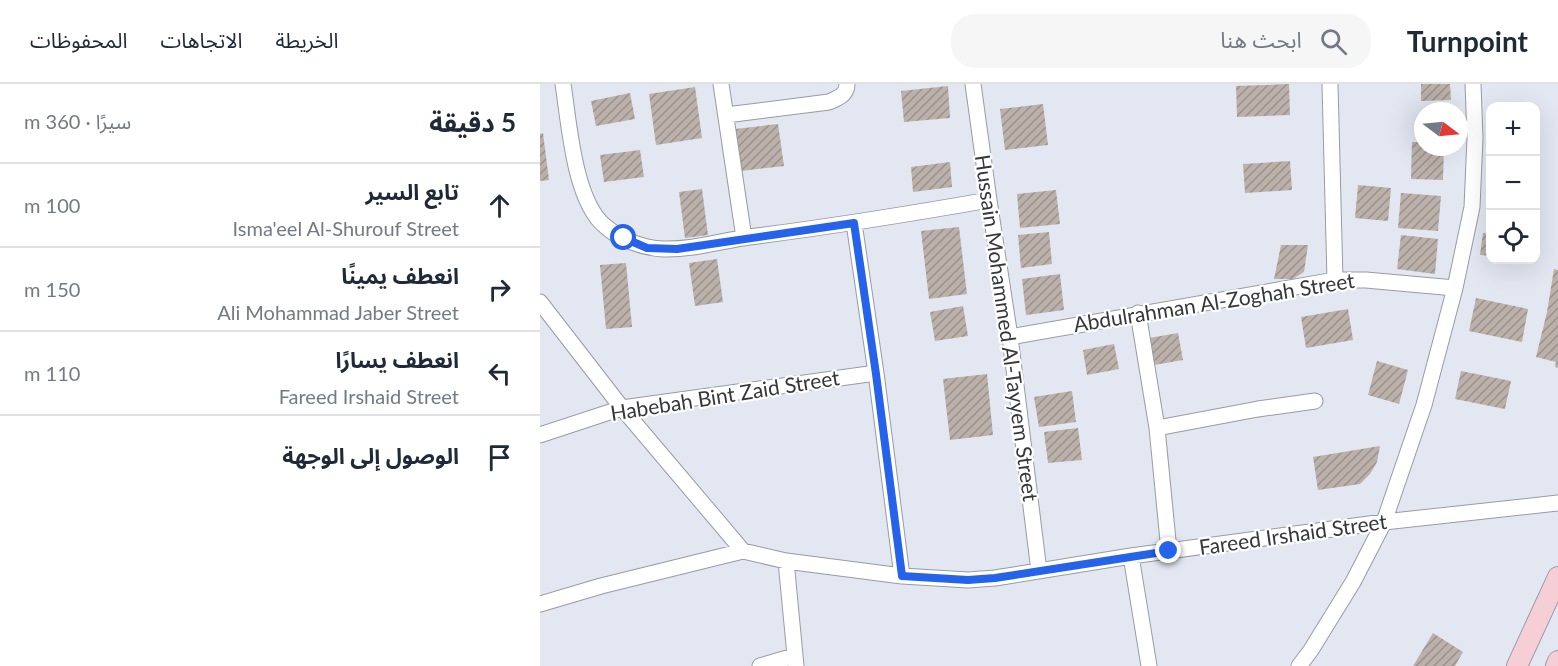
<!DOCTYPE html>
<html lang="ar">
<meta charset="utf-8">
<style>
body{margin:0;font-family:Lato,"Noto Sans Arabic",sans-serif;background:#f6f6f7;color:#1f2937;direction:rtl}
.controls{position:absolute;right:18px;top:18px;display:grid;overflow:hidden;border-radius:12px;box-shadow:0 6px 24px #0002}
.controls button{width:54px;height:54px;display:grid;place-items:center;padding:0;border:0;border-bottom:2px solid #e0e1e3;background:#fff;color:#1f2937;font:30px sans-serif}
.compass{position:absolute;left:874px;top:18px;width:54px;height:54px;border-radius:50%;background:#fff;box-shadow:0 6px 24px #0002;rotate:106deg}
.stop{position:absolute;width:18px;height:18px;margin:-14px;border:4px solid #2563eb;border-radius:50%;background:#fff}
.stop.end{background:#2563eb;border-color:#fff;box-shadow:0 2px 6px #0008}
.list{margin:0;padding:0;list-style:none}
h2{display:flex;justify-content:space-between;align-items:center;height:78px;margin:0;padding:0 24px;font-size:26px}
h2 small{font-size:20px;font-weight:400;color:#747a83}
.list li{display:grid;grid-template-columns:39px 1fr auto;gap:18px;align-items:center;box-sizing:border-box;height:84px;padding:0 24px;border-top:2px solid #e0e1e3}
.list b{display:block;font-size:22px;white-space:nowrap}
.list p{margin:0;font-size:20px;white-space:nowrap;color:#747a83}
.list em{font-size:20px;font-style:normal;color:#747a83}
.icon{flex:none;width:33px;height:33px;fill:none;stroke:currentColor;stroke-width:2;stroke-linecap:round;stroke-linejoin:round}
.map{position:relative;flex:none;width:1018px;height:582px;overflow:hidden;direction:ltr}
header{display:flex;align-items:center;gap:36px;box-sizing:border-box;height:84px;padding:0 30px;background:#fff;border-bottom:2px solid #e0e1e3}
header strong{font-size:28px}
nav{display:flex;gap:33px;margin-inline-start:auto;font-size:21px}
.search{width:420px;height:54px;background:#f6f6f7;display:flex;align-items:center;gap:15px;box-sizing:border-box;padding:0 21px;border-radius:24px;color:#747a83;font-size:22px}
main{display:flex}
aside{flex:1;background:#fff}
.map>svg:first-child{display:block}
</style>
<header>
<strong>Turnpoint</strong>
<div class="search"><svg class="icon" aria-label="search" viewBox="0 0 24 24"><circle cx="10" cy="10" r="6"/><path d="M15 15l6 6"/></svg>ابحث هنا</div>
<nav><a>الخريطة</a><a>الاتجاهات</a><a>المحفوظات</a></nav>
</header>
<main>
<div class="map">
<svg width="1018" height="582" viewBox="0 0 1018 582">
<defs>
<pattern id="building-hatch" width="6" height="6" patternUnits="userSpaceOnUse" patternTransform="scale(1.5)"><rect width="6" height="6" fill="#bcb1aa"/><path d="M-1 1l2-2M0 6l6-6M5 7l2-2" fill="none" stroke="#9a918c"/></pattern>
</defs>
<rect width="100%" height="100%" fill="#e3e7f2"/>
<path fill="url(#building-hatch)" d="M749 0 750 31 697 33 696 2Z
M881 0H910L911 16 881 17Z
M408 2 410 34 364 38 361 7Z
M155 3 162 54 116 61 109 10Z
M90 9 95 35 56 42 51 17Z
M503 20 508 61 465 66 460 25Z
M238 40 244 82 201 87 195 45Z
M3 49 9 96 0 97V50Z
M872 58H883V63H904L903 96 871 95Z
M100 66 104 93 64 98 60 71Z
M750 77 752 106 705 109 703 80Z
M410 78 412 103 373 108 371 83Z
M818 101 851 104 848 137 815 134Z
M162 105 168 151 145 154 139 108Z
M516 106 520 140 480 144 477 110Z
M861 109 901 112 898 147 858 144Z
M419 143 427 210 389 215 381 147Z
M509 148 512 180 481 184 478 151Z
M943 149H951V172L940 171Z
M861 151 898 155 895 190 857 185Z
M741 161H768L764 188 753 195H734Z
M177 175 183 218 155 222 149 179Z
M86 179 92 243 66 245 60 181Z
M1014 185 1018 186V284L1015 283 1016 278 996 273 1007 228Z
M520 190 524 226 486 231 482 195Z
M936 214 988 225 982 258 929 247Z
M423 222 428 252 395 257 390 228Z
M808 225 813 256 766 264 761 233Z
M638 249 643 276 614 281 609 254Z
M574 260 579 285 547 291 543 266Z
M837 277 868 286 859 320 828 311Z
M921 287 971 297 965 325 915 315Z
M447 290 453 351 410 356 403 295Z
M532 307 536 338 499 343 494 313Z
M538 344 542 376 508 379 504 348Z
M840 362 837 378 830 390 820 400 778 406 773 373Z
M893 549 923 568 915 582H873Z"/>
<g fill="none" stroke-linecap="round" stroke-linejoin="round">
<defs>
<path id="street" d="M23 0C29 38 34 117 65 142 81 156 103 164 123 165 152 166 181 157 209 153 289 143 369 130 449 116
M181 0 204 154
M433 0 449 116 470 253 499 487
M790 0 795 196
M186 31 289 18C298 14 307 11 307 0
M314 139 336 289 362 492
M0 218 82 324 203 467
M598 229 617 344 629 467
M470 253 795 196H826L915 204
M617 344 718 325 775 317
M0 351 82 324 336 289
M591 472 609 582
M246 477 256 582
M0 520 61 502 203 467 246 477 362 492 428 496 455 494 591 472 844 438 1018 419
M220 582 254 572
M759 582 771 566 813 498 844 438 884 321 915 204 932 123 935 54 933 0"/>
<path id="secondary" d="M977 582 1018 493
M1016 582 1018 577"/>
</defs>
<use href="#street" stroke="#989ba5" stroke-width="17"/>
<use href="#secondary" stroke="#989ba5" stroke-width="22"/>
<use href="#street" stroke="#fff" stroke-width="15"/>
<use href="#secondary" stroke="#f5ced6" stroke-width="20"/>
</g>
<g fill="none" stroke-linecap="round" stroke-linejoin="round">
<path stroke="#2563eb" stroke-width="8" d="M84 154 107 164 137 165 314 139 336 290 362 492 428 496 455 494 629 467"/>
</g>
<g text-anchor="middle" stroke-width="4.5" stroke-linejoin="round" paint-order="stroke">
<g font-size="21" fill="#36373b" stroke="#fff">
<text transform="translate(674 219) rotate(-9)" y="7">Abdulrahman Al-Zoghah Street</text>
<text transform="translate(466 244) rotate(82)" y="7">Hussain Mohammed Al-Tayyem Street</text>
<text transform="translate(185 312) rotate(-9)" y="7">Habebah Bint Zaid Street</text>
<text transform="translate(753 451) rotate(-8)" y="7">Fareed Irshaid Street</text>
</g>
</g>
</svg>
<div class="controls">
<button>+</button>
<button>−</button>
<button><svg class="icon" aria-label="locate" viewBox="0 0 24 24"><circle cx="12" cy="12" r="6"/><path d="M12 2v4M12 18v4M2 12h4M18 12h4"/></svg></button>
</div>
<svg class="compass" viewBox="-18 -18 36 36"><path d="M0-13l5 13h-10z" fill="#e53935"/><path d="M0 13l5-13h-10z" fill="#747a83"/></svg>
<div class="stop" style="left:84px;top:154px"></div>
<div class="stop end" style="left:629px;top:467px"></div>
</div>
<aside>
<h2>5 دقيقة<small>سيرًا · 360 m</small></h2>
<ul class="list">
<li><svg class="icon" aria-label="ahead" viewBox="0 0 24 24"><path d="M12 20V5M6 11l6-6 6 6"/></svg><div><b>تابع السير</b><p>Isma'eel Al-Shurouf Street</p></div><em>100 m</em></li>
<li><svg class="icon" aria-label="right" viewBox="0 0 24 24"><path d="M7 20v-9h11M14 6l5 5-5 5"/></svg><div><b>انعطف يمينًا</b><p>Ali Mohammad Jaber Street</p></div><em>150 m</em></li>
<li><svg class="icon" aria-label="left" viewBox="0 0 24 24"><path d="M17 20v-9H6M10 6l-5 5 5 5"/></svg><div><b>انعطف يسارًا</b><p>Fareed Irshaid Street</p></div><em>110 m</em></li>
<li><svg class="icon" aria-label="arrive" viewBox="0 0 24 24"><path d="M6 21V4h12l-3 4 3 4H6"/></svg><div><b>الوصول إلى الوجهة</b></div></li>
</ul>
</aside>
</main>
